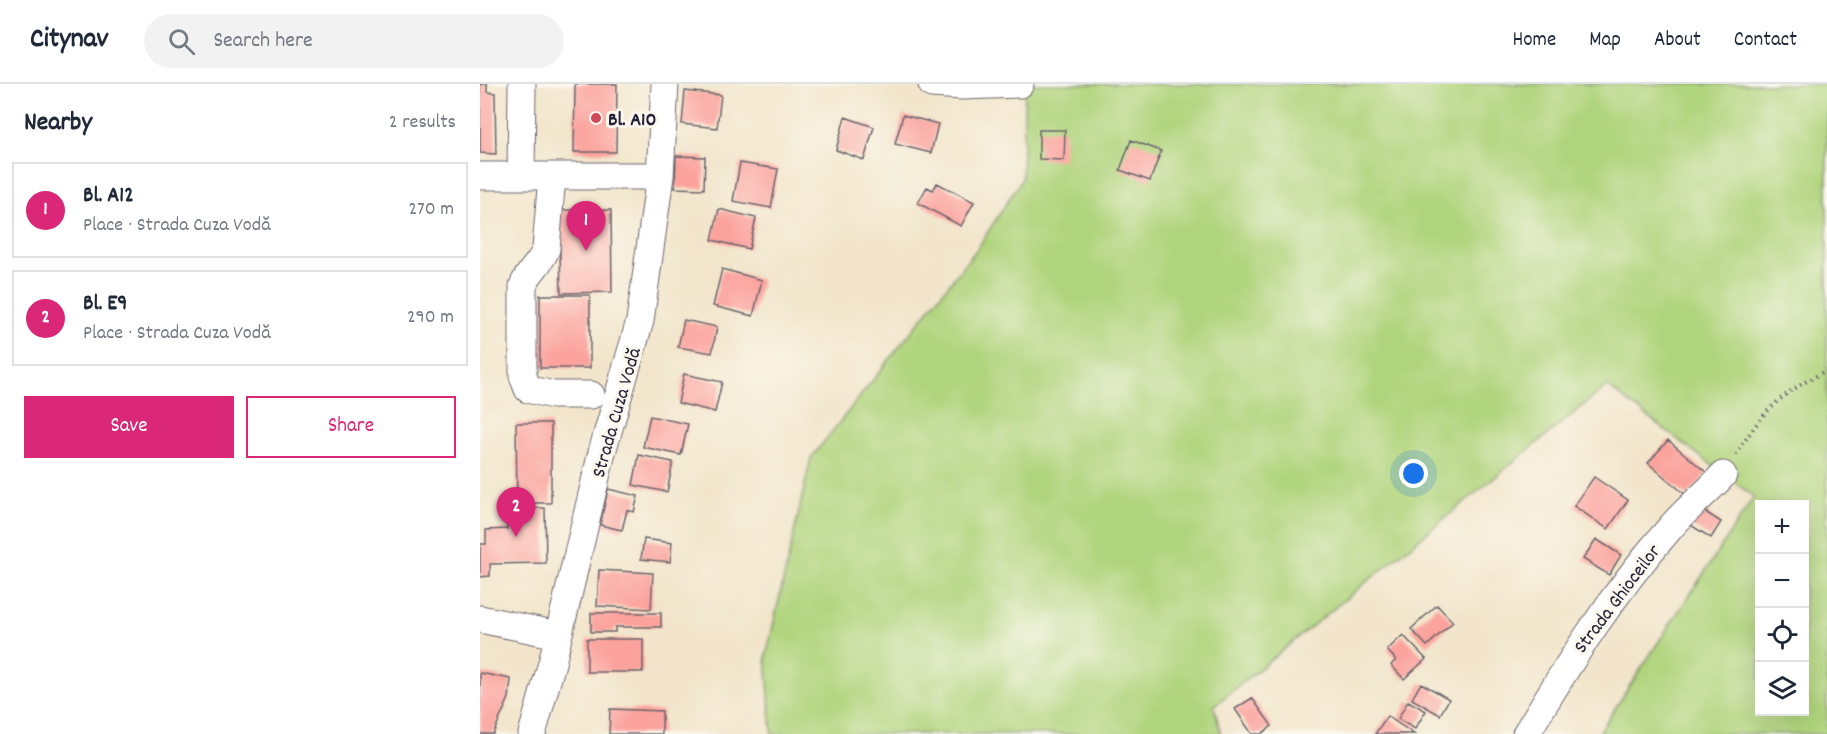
<!DOCTYPE html>
<meta charset="utf-8">
<style>
body{margin:0;font-family:Dekko,sans-serif;background:#f2f2f3;color:#1f2937}
.controls{position:absolute;right:18px;bottom:18px;display:grid;overflow:hidden;border-radius:0px;box-shadow:0 6px 24px #0002}
.controls button{width:54px;height:54px;display:grid;place-items:center;padding:0;border:0;border-bottom:2px solid #e0e1e3;background:#fff;color:#1f2937;font:30px sans-serif}
.you{position:absolute;left:934px;top:390px;width:21px;height:21px;margin:-15px;border:4px solid #fff;border-radius:50%;background:#1a73e8;box-shadow:0 0 0 9px #1a73e833}
.badge{display:grid;place-items:center;width:39px;height:39px;border-radius:50%;background:#db2777;color:#fff;font-size:20px;font-weight:700}
.pin{position:absolute;translate:-50% -50px;filter:drop-shadow(0 2px 3px #0008)}
.pin::after{content:'';position:absolute;top:32px;width:21px;height:18px;background:inherit;clip-path:polygon(0 0,100% 0,50% 100%)}
.list{margin:0;padding:0;list-style:none}
h2{display:flex;justify-content:space-between;align-items:center;height:78px;margin:0;padding:0 24px;font-size:26px}
h2 small{font-size:20px;font-weight:400;color:#747a83}
.list li{display:grid;grid-template-columns:39px 1fr auto;gap:18px;align-items:center;box-sizing:border-box;height:96px;margin:0 12px 12px;padding:0 12px;border:2px solid #e0e1e3;border-radius:0px}
.list b{display:block;font-size:22px;white-space:nowrap}
.list p{margin:0;font-size:20px;white-space:nowrap;color:#747a83}
.list em{font-size:20px;font-style:normal;color:#747a83}
.actions{display:flex;gap:12px;padding:18px 24px}
.actions a{flex:1;padding:14px 0;border:2px solid #db2777;border-radius:0px;text-align:center;font-size:21px;color:#db2777}
.actions .main{background:#db2777;color:#fff}
.icon{flex:none;width:33px;height:33px;fill:none;stroke:currentColor;stroke-width:2;stroke-linecap:round;stroke-linejoin:round}
.map{position:relative;flex:none;width:1347px;height:650px;overflow:hidden}
header{display:flex;align-items:center;gap:36px;box-sizing:border-box;height:84px;padding:0 30px;background:#fff;border-bottom:2px solid #e0e1e3}
header strong{font-size:28px}
nav{display:flex;gap:33px;margin-inline-start:auto;font-size:21px}
.search{width:420px;height:54px;background:#f2f2f3;display:flex;align-items:center;gap:15px;box-sizing:border-box;padding:0 21px;border-radius:33px;color:#747a83;font-size:22px}
main{display:flex}
aside{flex:1;background:#fff}
.map>svg:first-child{display:block}
</style>
<header>
<strong>Citynav</strong>
<div class="search"><svg class="icon" aria-label="search" viewBox="0 0 24 24"><circle cx="10" cy="10" r="6"/><path d="M15 15l6 6"/></svg>Search here</div>
<nav><a>Home</a><a>Map</a><a>About</a><a>Contact</a></nav>
</header>
<main>
<aside>
<h2>Nearby<small>2 results</small></h2>
<ul class="list">
<li><span class="badge">1</span><div><b>Bl. A12</b><p>Place · Strada Cuza Vodă</p></div><em>270 m</em></li>
<li><span class="badge">2</span><div><b>Bl. E9</b><p>Place · Strada Cuza Vodă</p></div><em>290 m</em></li>
</ul>
<div class="actions"><a class="main">Save</a><a>Share</a></div>
</aside>
<div class="map">
<svg width="1347" height="650" viewBox="0 0 1347 650">
<rect width="100%" height="100%" fill="#fbf7ec"/>
<filter id="ink" filterUnits="userSpaceOnUse"><feTurbulence type="fractalNoise" baseFrequency=".0167" numOctaves="2"/><feDisplacementMap in="SourceGraphic" scale="12" xChannelSelector="R" yChannelSelector="G"/><feConvolveMatrix kernelMatrix="1 2 1 2 8 2 1 2 1" color-interpolation-filters="sRGB"/></filter>
<filter id="wash" filterUnits="userSpaceOnUse"><feTurbulence type="fractalNoise" baseFrequency=".008" numOctaves="4" result="noise"/><feDisplacementMap in="SourceGraphic" scale="24" xChannelSelector="R" yChannelSelector="G"/><feGaussianBlur stdDeviation="1.35" result="paint"/><feColorMatrix in="noise" values="0 0 0 0 0 0 0 0 0 0 0 0 0 0 0 0 0 1.4 0 .05"/><feComposite in="paint" operator="in"/></filter>
<g filter="url(#wash)">
<rect width="100%" height="100%" fill="#f2e5cb"/>
<path fill="#b0d47d" stroke="#697b5c" stroke-width="1.5" fill-rule="evenodd" d="M545 0H1347V650H1118L1274 413 1127 302 734 622 741 650H292L286 573 331 374 497 165 542 95ZM1280 420H1324V628H1280Z"/>
<g id="blocks">
<path fill="#fba29c" d="M0 0H7V8L15 9 16 70 0 69Z
M95 0H137L136 68H94Z
M205 7 241 11 237 44 202 40Z
M423 31 458 40 451 69 415 60Z
M365 33 394 43 384 76 356 66Z
M559 46H585L584 76 559 75Z
M651 56 681 67 670 97 640 86Z
M196 72 225 73 224 105 195 104Z
M260 79 298 85 291 124 253 117Z
M457 99 494 118 481 142 438 119 447 103 453 106Z
M239 125 276 134 269 165 232 156Z
M79 126H131L132 208 81 209Z
M242 185 282 196 273 232 233 222Z
M60 211H110V284H60Z
M204 236 237 243 232 269 198 263Z
M204 290 242 298 235 328 198 319Z
M170 332 208 340 201 371 163 363Z
M36 339H71V419H37Z
M1188 356 1227 389 1207 412 1168 379Z
M159 371 193 378 187 408 153 401Z
M1114 393 1148 416 1128 445 1094 422Z
M128 405 158 412 154 428 147 426 142 446 120 441Z
M27 424H65L66 479 10 480V492L0 493V460H6V446L27 445Z
M1219 424 1241 438 1231 454 1209 440Z
M164 455 192 459 190 478 161 475Z
M1116 455 1141 471 1129 491 1103 475Z
M119 486 173 489 171 525 117 522Z
M957 521 973 538 947 562 931 545Z
M111 529H181V543H135V548H111Z
M923 551 946 575 924 595 911 581 916 576 907 566Z
M107 555H163V588H107Z
M0 589 31 595 29 614 13 650H0Z
M941 599 969 615 960 631 932 615Z
M772 614 792 642 781 650H772L755 625Z
M928 617 946 627 935 645 918 635Z
M130 625 182 627V650H129Z
M907 632 934 650H895Z"/>
</g>
</g>
<g filter="url(#ink)">
<use href="#blocks" fill-opacity="0" stroke="#6b666d" stroke-width="1.5"/>
<g fill="none" stroke-linecap="round" stroke-linejoin="round">
<defs>
<path id="minor" d="M452 0 482 2 540 0
M0 92H180
M41 92 42 0
M72 92 66 165C61 180 48 187 43 202V292L48 305 73 311H111
M0 535 78 551
M52 650 72 579 122 368 160 237 180 92 185 0
M1046 650C1089 578 1135 506 1191 443 1207 424 1227 409 1243 391"/>
</defs>
<use href="#minor" stroke="#6b666d" stroke-width="29"/>
<path stroke="#6b666d" stroke-width="4" stroke-dasharray="1.5 4.5" stroke-linecap="butt" d="M1256 371C1284 325 1299 311 1347 286"/>
<use href="#minor" stroke="#fff" stroke-width="27"/>
</g>
</g>
<circle fill="#d1495b" stroke="#fbf7ec" stroke-width="2" cx="116" cy="34" r="6"/>
<g text-anchor="middle" stroke-width="6" stroke-linejoin="round" paint-order="stroke">
<g font-size="20" font-weight="bold" fill="#22223b" stroke="#fbf7ec" text-anchor="start">
<text x="128" y="41">Bl. A10</text>
</g>
<g font-size="20" fill="#22223b" stroke="#fbf7ec">
<text transform="translate(135 328) rotate(-74)" y="7">Strada Cuza Vodă</text>
<text transform="translate(1136 514) rotate(-53)" y="7">Strada Ghioceilor</text>
</g>
</g>
</svg>
<div class="controls">
<button>+</button>
<button>−</button>
<button><svg class="icon" aria-label="locate" viewBox="0 0 24 24"><circle cx="12" cy="12" r="6"/><path d="M12 2v4M12 18v4M2 12h4M18 12h4"/></svg></button>
<button><svg class="icon" aria-label="layers" viewBox="0 0 24 24"><path d="M12 4l9 5-9 5-9-5zM3 14l9 5 9-5"/></svg></button>
</div>
<div class="you"></div>
<div class="pin badge" style="left:106px;top:167px">1</div>
<div class="pin badge" style="left:36px;top:453px">2</div>
</div>
</main>
